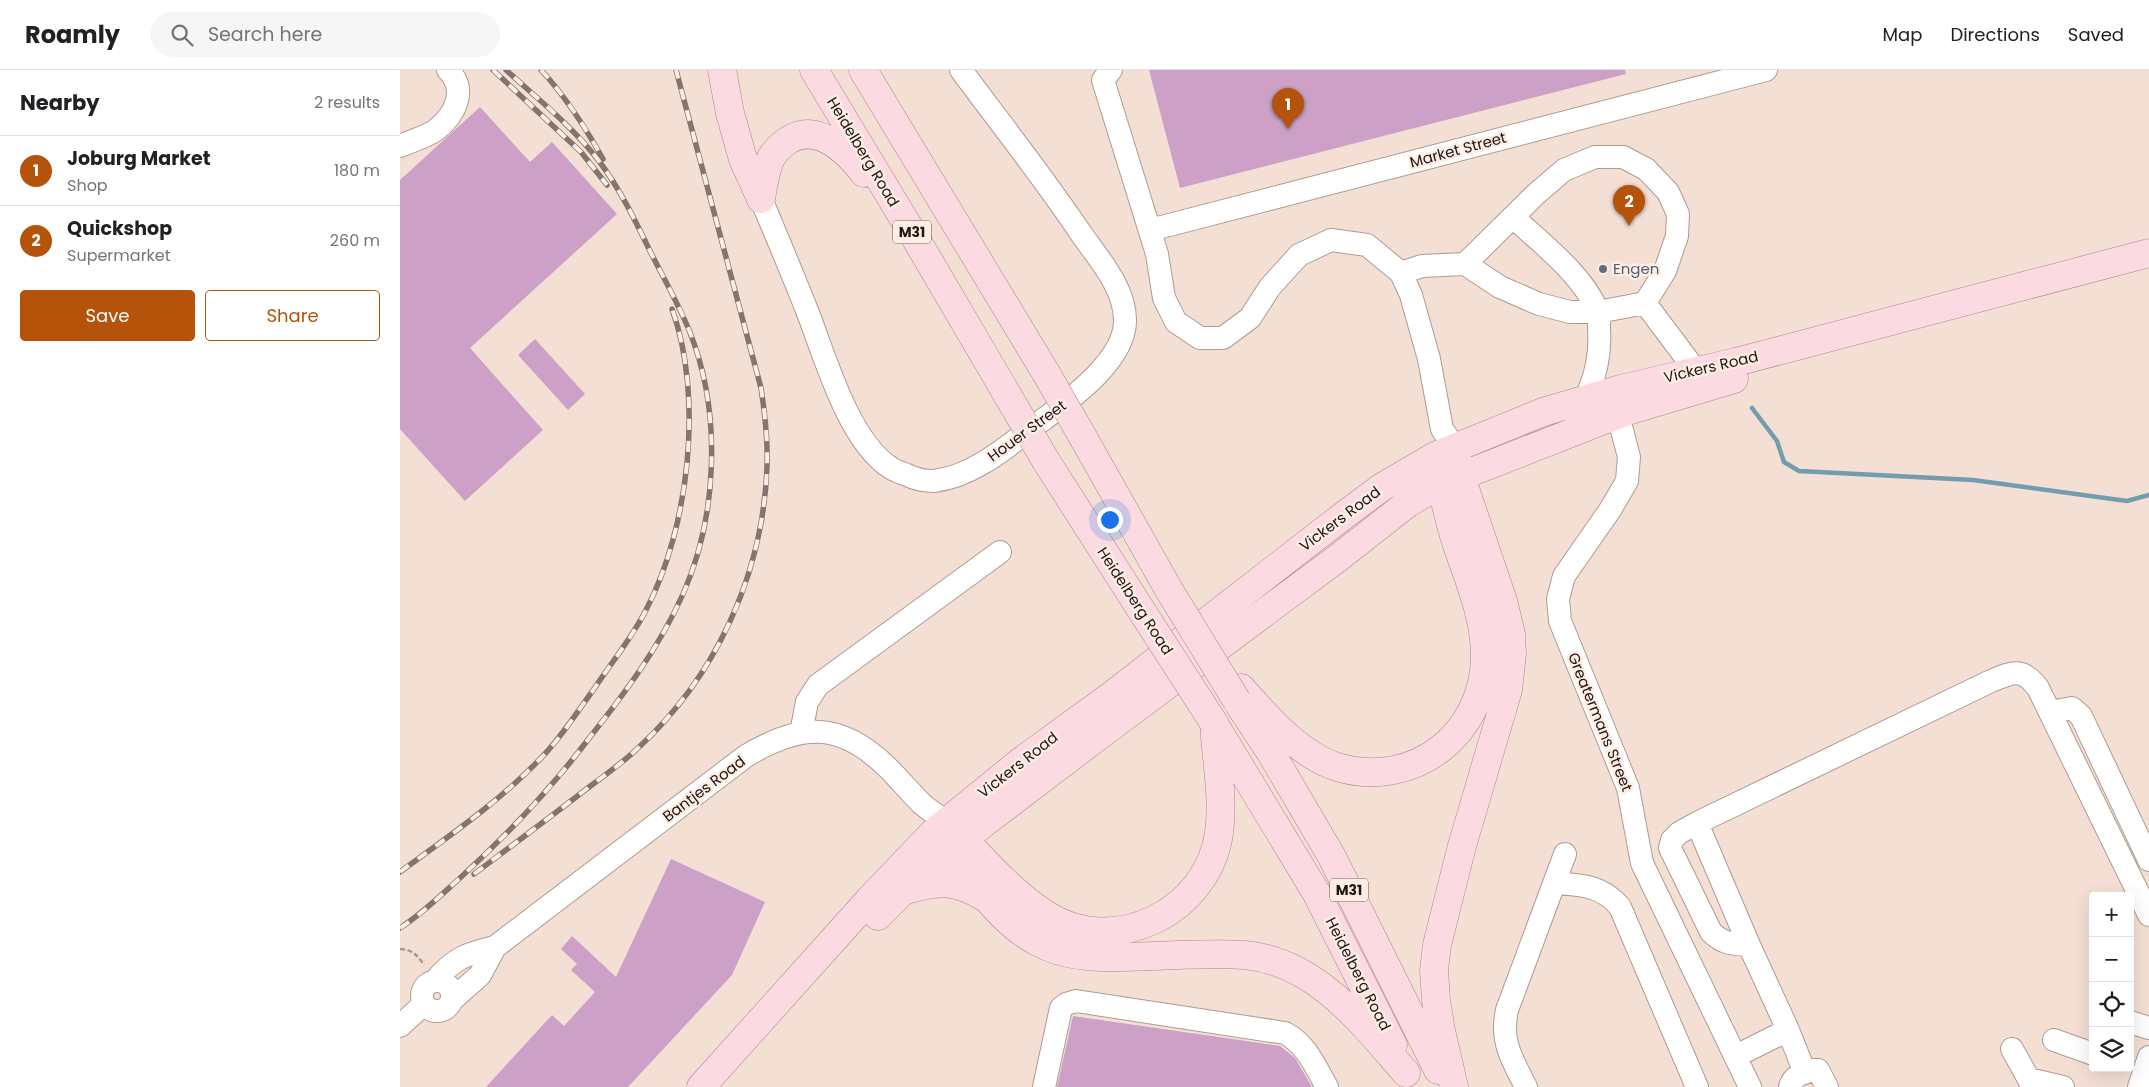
<!DOCTYPE html>
<meta charset="utf-8">
<style>
body{margin:0;font-family:Poppins,sans-serif;background:#f6f6f6;color:#202124}
.controls{position:absolute;right:15px;bottom:15px;display:grid;overflow:hidden;border-radius:5px;box-shadow:0 5px 20px #0002}
.controls button{width:45px;height:45px;display:grid;place-items:center;padding:0;border:0;border-bottom:1px solid #e0e0e0;background:#fff;color:#202124;font:25px sans-serif}
.you{position:absolute;left:709px;top:449px;width:18px;height:18px;margin:-12px;border:4px solid #fff;border-radius:50%;background:#1a73e8;box-shadow:0 0 0 8px #1a73e833}
.badge{display:grid;place-items:center;width:32px;height:32px;border-radius:50%;background:#b45309;color:#fff;font-size:16px;font-weight:700}
.pin{position:absolute;translate:-50% -41px;filter:drop-shadow(0 1px 2px #0008)}
.pin::after{content:'';position:absolute;top:26px;width:18px;height:15px;background:inherit;clip-path:polygon(0 0,100% 0,50% 100%)}
.list{margin:0;padding:0;list-style:none}
h2{display:flex;justify-content:space-between;align-items:center;height:65px;margin:0;padding:0 20px;font-size:21px}
h2 small{font-size:16px;font-weight:400;color:#757577}
.list li{display:grid;grid-template-columns:32px 1fr auto;gap:15px;align-items:center;box-sizing:border-box;height:70px;padding:0 20px;border-top:1px solid #e0e0e0}
.list b{display:block;font-size:19px;white-space:nowrap}
.list p{margin:0;font-size:16px;white-space:nowrap;color:#757577}
.list em{font-size:16px;font-style:normal;color:#757577}
.actions{display:flex;gap:10px;padding:15px 20px}
.actions a{flex:1;padding:11px 0;border:1px solid #b45309;border-radius:5px;text-align:center;font-size:18px;color:#b45309}
.actions .main{background:#b45309;color:#fff}
.icon{flex:none;width:28px;height:28px;fill:none;stroke:currentColor;stroke-width:2;stroke-linecap:round;stroke-linejoin:round}
.map{position:relative;flex:none;width:1749px;height:1017px;overflow:hidden}
header{display:flex;align-items:center;gap:30px;box-sizing:border-box;height:70px;padding:0 25px;background:#fff;border-bottom:1px solid #e0e0e0}
header strong{font-size:24px}
nav{display:flex;gap:28px;margin-inline-start:auto;font-size:18px}
.search{width:350px;height:45px;background:#f6f6f6;display:flex;align-items:center;gap:12px;box-sizing:border-box;padding:0 18px;border-radius:28px;color:#757577;font-size:19px}
main{display:flex}
aside{flex:1;background:#fff}
.map>svg:first-child{display:block}
</style>
<header>
<strong>Roamly</strong>
<div class="search"><svg class="icon" aria-label="search" viewBox="0 0 24 24"><circle cx="10" cy="10" r="6"/><path d="M15 15l6 6"/></svg>Search here</div>
<nav><a>Map</a><a>Directions</a><a>Saved</a></nav>
</header>
<main>
<aside>
<h2>Nearby<small>2 results</small></h2>
<ul class="list">
<li><span class="badge">1</span><div><b>Joburg Market</b><p>Shop</p></div><em>180 m</em></li>
<li><span class="badge">2</span><div><b>Quickshop</b><p>Supermarket</p></div><em>260 m</em></li>
</ul>
<div class="actions"><a class="main">Save</a><a>Share</a></div>
</aside>
<div class="map">
<svg width="1749" height="1017" viewBox="0 0 1749 1017">
<rect width="100%" height="100%" fill="#f4dfd4"/>
<g fill="none" stroke-linecap="round" stroke-linejoin="round">
<path stroke="#729dad" stroke-width="4.5" d="M1352 338 1377 371 1384 392 1399 401 1573 410 1727 431 1749 425"/>
</g>
<path fill="#cca0c7" d="M749 0H1225L1226 4 780 118Z
M80 37 130 92 152 72 217 144 70 278 143 360 65 431 0 359V110Z
M135 269 185 324 168 340 118 285Z
M271 789 365 832 332 905 228 1017H86L152 945 164 956 195 922 171 900 177 894 161 879 172 866 216 907Z
M673 946 880 976 895 988 912 1017H657Z"/>
<g fill="none" stroke-linecap="round" stroke-linejoin="round">
<defs>
<path id="minor" d="M711 0 703 10 757 184 764 228 776 252 800 268H823L850 248 870 217 899 185 931 170 967 175 1001 203 1011 225 1029 289 1042 359 1055 378
M0 76C11 71 26 67 36 60 55 45 68 20 48 0
M361 129C377 167 393 205 408 243 425 287 449 372 491 398 495 401 502 403 507 405 515 409 525 411 534 411 576 406 611 373 644 349 672 328 726 289 725 250 725 217 697 187 680 162 643 107 601 54 561 0
M1113 147C1140 172 1183 205 1197 240 1199 245 1199 252 1199 258 1201 284 1196 305 1186 328
M750 160 1366 0
M1065 194 1136 124 1164 100 1195 87H1223L1246 99 1268 122 1278 144 1277 166 1265 201 1245 233
M1001 203 1022 196 1065 194 1100 217 1139 234 1170 242H1198L1245 233 1296 301
M1218 345 1229 387 1227 411 1210 440 1164 506 1158 529 1160 551 1228 718 1242 793 1350 1017
M1650 642 1672 638 1681 646 1749 790
M401 663 407 632 418 615 600 482
M1297 753 1349 875 1388 960 1336 986
M1154 813C1181 815 1202 815 1220 837L1297 1017
M1349 875C1333 874 1323 874 1311 862L1270 778 1272 770 1279 763 1297 753 1591 611C1613 602 1622 597 1638 618L1749 845
M22 926a15 15 0 1 1 30 0a15 15 0 1 1-30 0Z
M35 911C54 888 66 884 95 877L346 686C401 653 440 651 487 697 499 709 510 722 522 734 529 740 538 746 547 752
M52 930 80 905 95 877
M1730 952 1749 958
M0 956 24 934
M1388 960 1405 1003
M1654 970 1693 984
M1612 979 1633 1017
M1629 1009 1663 1017
M644 1017 661 938 666 934 676 931 885 963C907 975 915 996 927 1017
M1126 1017C1112 989 1100 972 1107 940L1165 784
M1390 1017C1392 1006 1407 999 1418 1000L1427 1017
M1739 1017 1749 987"/>
<path id="major" d="M322 0 330 43 343 89 361 129
M414 0 516 169 608 326
M463 0 646 303
M361 129C363 115 365 101 371 88 375 81 380 76 387 71 417 51 446 80 464 103
M684 369 769 520
M646 391 745 546
M841 618C868 648 898 684 937 697 1014 720 1085 664 1085 585 1085 548 1069 510 1057 475 1049 450 1043 424 1038 398
M840 636 871 683 932 787 1038 1000
M816 657 917 824 993 975
M551 756C579 785 611 822 645 844 713 889 808 842 819 763 824 728 816 689 814 653
M537 767C570 804 599 856 646 876 680 891 718 887 754 886 784 885 815 883 845 885 917 892 962 953 1006 1003
M506 820C539 811 553 809 584 827
M478 846 503 821 563 769 708 659 938 488 1008 433 1041 414 1227 341 1334 309
M301 1017 469 830 533 763 620 692 712 625 943 446 982 417 1035 386 1143 342 1221 319 1336 292 1749 183
M1054 1017 1041 961 1036 930 1034 900 1037 875 1062 776 1108 620 1112 584 1111 564 1103 531 1061 407 1057 390"/>
</defs>
<use href="#minor" stroke="#ae9b90" stroke-width="24"/>
<use href="#major" stroke="#ab868d" stroke-width="29"/>
<path stroke="#a89890" stroke-width="2.5" stroke-dasharray="5 2.5" stroke-linecap="butt" d="M0 879C12 879 18 886 24 895"/>
<use href="#minor" stroke="#fff" stroke-width="22"/>
<use href="#major" stroke="#fbdae2" stroke-width="28"/>
<defs>
<path id="rail" d="M93 0 181 82 207 115
M141 0C166 27 185 57 203 89
M0 802C49 766 99 732 141 688 161 668 177 642 194 619 211 593 232 568 246 540 289 458 304 327 272 239
M74 804C110 777 145 751 180 724 199 709 219 696 237 679 316 607 363 504 367 397 368 371 365 344 361 318L276 0
M0 858C22 844 40 826 60 808 107 765 151 719 190 667 225 623 260 576 283 524 318 445 322 341 289 260 278 233 263 207 250 181 235 150 220 119 199 91 173 57 138 29 106 0"/>
</defs>
<use href="#rail" stroke="#83756e" stroke-width="5.5"/>
<use href="#rail" stroke="#feede4" stroke-width="4" stroke-dasharray="11" stroke-linecap="butt"/>
<defs>
<path id="major-bridge" d="M646 303 684 369
M608 326 646 391
M769 520 837 631
M745 546 814 653"/>
</defs>
<use href="#major-bridge" stroke="#ab868d" stroke-width="29" stroke-linecap="butt"/>
<use href="#major-bridge" stroke="#fbdae2" stroke-width="28"/>
</g>
<circle fill="#5c6f8a" stroke="#feede4" stroke-width="2" cx="1203" cy="199" r="5"/>
<g text-anchor="middle" stroke-width="5" stroke-linejoin="round" paint-order="stroke">
<g fill="#feede4" stroke="#605651" stroke-width="1">
<rect x="493" y="150.5" width="38" height="23" rx="4"/>
<rect x="930" y="808.5" width="38" height="23" rx="4"/>
</g>
<g font-size="14" font-weight="bold" fill="#1d1612">
<text x="512" y="167">M31</text>
<text x="949" y="825">M31</text>
</g>
<g font-size="15" fill="#1d1612" stroke="#feede4">
<text transform="translate(1058 80) rotate(-15)" y="5">Market Street</text>
<text transform="translate(463 82) rotate(59)" y="5">Heidelberg Road</text>
<text transform="translate(1311 297) rotate(-13)" y="5">Vickers Road</text>
<text transform="translate(627 361) rotate(-36)" y="5">Houer Street</text>
<text transform="translate(940 449) rotate(-37)" y="5">Vickers Road</text>
<text transform="translate(735 531) rotate(57)" y="5">Heidelberg Road</text>
<text transform="translate(1200 652) rotate(68)" y="5">Greatermans Street</text>
<text transform="translate(618 695) rotate(-38)" y="5">Vickers Road</text>
<text transform="translate(304 719) rotate(-37)" y="5">Bantjes Road</text>
<text transform="translate(958 904) rotate(63)" y="5">Heidelberg Road</text>
</g>
<g font-size="15" fill="#4e5e75" stroke="#feede4" text-anchor="start">
<text x="1213" y="204">Engen</text>
</g>
</g>
</svg>
<div class="controls">
<button>+</button>
<button>−</button>
<button><svg class="icon" aria-label="locate" viewBox="0 0 24 24"><circle cx="12" cy="12" r="6"/><path d="M12 2v4M12 18v4M2 12h4M18 12h4"/></svg></button>
<button><svg class="icon" aria-label="layers" viewBox="0 0 24 24"><path d="M12 4l9 5-9 5-9-5zM3 14l9 5 9-5"/></svg></button>
</div>
<div class="you"></div>
<div class="pin badge" style="left:888px;top:59px">1</div>
<div class="pin badge" style="left:1229px;top:156px">2</div>
</div>
</main>
